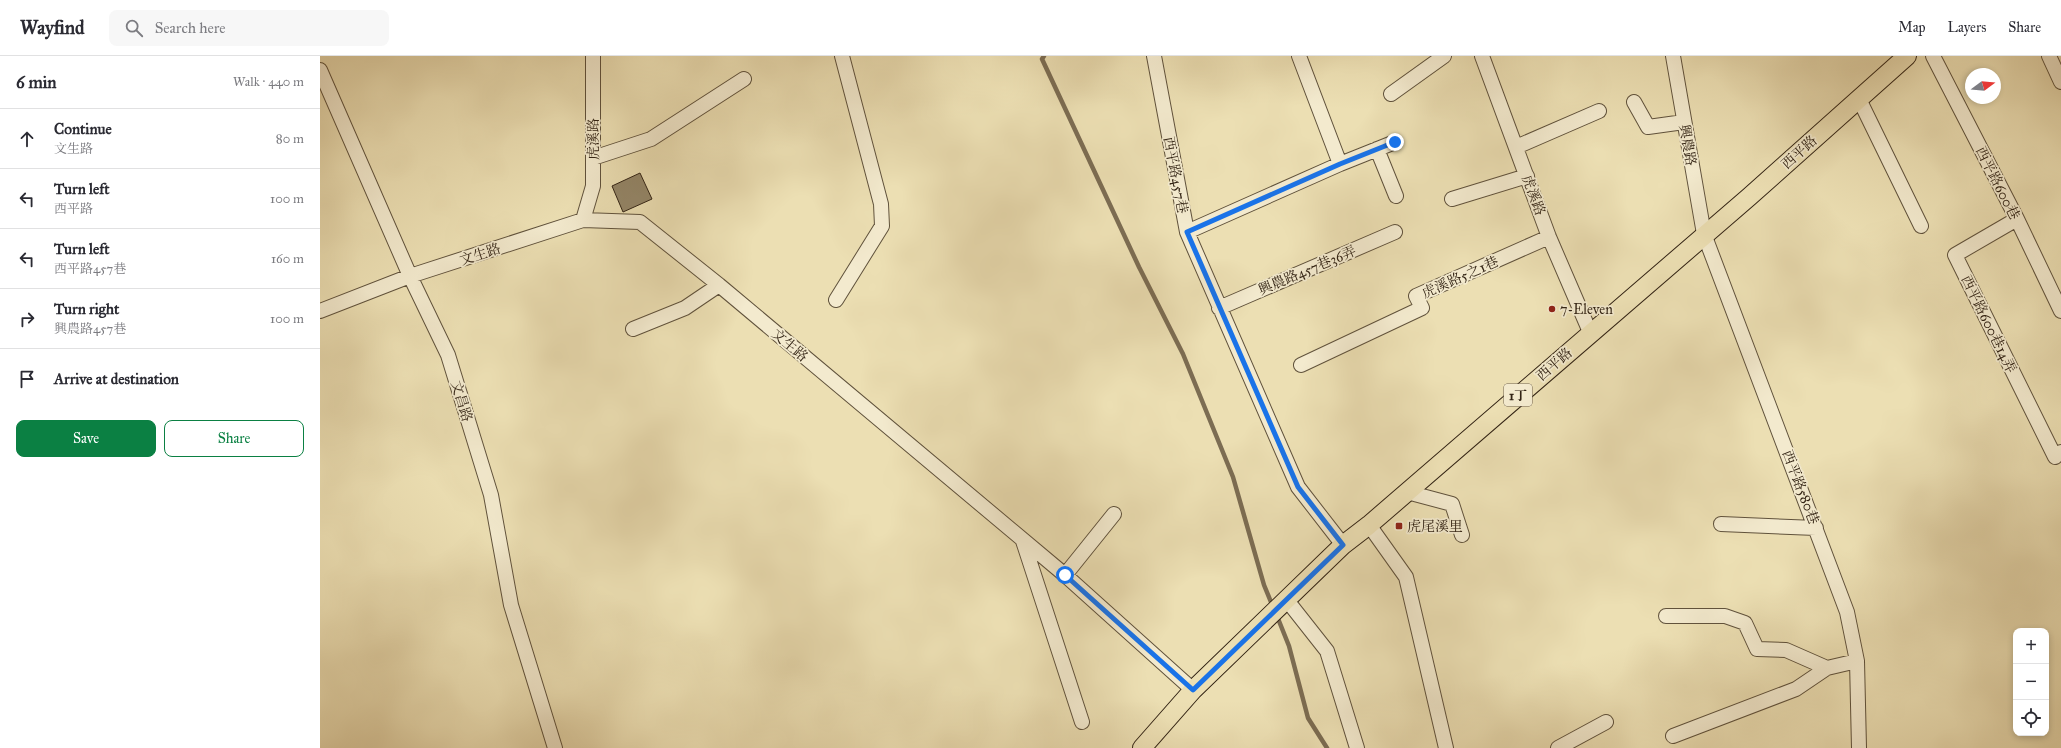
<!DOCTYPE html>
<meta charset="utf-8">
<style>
body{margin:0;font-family:"IM FELL Great Primer","Noto Serif TC",serif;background:#f7f7f7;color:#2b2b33}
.controls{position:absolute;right:12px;bottom:12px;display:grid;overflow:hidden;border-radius:8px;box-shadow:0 2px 6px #0003}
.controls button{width:36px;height:36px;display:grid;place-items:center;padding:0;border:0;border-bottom:1px solid #e1e1e2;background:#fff;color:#2b2b33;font:20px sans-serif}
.compass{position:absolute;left:1645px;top:12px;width:36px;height:36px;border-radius:50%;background:#fff;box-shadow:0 2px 6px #0003;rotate:74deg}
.stop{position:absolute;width:12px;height:12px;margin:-9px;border:3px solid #1a73e8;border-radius:50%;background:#fff}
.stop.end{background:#1a73e8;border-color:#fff;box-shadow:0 1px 4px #0008}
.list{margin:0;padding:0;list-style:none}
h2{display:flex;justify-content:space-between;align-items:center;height:52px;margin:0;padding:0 16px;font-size:17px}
h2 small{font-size:13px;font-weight:400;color:#7c7c81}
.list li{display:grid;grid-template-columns:26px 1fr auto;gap:12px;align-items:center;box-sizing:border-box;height:60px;padding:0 16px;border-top:1px solid #e1e1e2}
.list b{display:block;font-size:15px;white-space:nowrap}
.list p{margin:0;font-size:13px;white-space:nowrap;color:#7c7c81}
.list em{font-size:13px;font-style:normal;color:#7c7c81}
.actions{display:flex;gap:8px;padding:12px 16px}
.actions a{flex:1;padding:9px 0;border:1px solid #0b8043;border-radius:8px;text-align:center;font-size:14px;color:#0b8043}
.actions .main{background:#0b8043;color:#fff}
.icon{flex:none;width:22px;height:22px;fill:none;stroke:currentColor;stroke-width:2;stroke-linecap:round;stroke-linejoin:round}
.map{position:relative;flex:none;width:1741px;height:692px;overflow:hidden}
header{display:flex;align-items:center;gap:24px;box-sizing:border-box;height:56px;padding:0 20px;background:#fff;border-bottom:1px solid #e1e1e2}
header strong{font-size:19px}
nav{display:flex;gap:22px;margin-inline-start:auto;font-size:14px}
.search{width:280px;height:36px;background:#f7f7f7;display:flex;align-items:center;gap:10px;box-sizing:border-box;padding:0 14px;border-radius:8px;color:#7c7c81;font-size:15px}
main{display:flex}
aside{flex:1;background:#fff}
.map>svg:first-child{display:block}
</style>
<header>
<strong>Wayfind</strong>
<div class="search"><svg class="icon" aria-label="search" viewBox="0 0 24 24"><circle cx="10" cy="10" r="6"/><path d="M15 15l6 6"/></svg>Search here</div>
<nav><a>Map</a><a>Layers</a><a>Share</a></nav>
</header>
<main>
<aside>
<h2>6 min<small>Walk · 440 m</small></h2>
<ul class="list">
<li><svg class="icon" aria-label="ahead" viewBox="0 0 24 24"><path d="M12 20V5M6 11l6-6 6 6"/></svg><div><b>Continue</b><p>文生路</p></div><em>80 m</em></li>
<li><svg class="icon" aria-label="left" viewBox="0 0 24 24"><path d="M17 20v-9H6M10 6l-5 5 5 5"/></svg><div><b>Turn left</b><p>西平路</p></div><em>100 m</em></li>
<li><svg class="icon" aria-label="left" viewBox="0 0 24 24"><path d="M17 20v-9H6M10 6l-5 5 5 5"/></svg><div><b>Turn left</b><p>西平路457巷</p></div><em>160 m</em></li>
<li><svg class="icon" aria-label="right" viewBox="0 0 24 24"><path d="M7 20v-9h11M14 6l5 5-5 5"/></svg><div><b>Turn right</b><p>興農路457巷</p></div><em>100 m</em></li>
<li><svg class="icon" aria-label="arrive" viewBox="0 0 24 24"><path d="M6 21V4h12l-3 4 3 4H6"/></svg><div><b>Arrive at destination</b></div></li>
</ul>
<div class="actions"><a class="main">Save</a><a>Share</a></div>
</aside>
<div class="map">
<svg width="1741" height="692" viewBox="0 0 1741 692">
<rect width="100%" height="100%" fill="#ecdfb3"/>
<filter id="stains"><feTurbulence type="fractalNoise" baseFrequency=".005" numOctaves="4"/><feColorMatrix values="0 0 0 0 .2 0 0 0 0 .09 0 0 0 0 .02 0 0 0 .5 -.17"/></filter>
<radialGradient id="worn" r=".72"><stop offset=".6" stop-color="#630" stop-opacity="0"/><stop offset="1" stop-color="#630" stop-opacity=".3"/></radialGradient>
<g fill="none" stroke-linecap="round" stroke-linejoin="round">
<path stroke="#7c6d53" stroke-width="4.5" d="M724 0 722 3 819 211 863 298 913 421 944 529 953 551
M957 560 969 590 988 662 1007 692"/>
</g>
<path fill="#938567" stroke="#322314" d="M320 117 332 143 303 156 292 130Z"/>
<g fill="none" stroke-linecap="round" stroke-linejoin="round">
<defs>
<path id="minor" d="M834 0 867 176 978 431 1023 489
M979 0 1020 108
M1162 0 1229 181 1270 276
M1353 0 1384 178 1527 556 1537 605 1539 692
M1613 0 1697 163 1741 255
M1729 0 1741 26
M0 14 90 220 128 299 171 439 191 549 235 692
M1071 38 1124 0
M1539 43 1601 170
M1314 46 1328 71 1364 66
M1196 91 1279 55
M1057 93 1076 140
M273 102 331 83 424 23
M1132 143 1207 120
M1697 163 1635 199 1735 401 1741 396
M263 164 273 130V0
M867 176 1020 108 1075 86
M516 244 562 170 561 148 522 0
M899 252 1075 176
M0 255 90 220 263 164 320 166 399 229 745 519 873 634
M313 273 365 252 399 229
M981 309 1102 252 1096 240 1229 181
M1087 436 1132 448 1142 479
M1401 468 1496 472
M1049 469 1086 521 1126 692
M703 485 762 666
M745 519 794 458
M966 543 1007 595 1037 692
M1346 560H1405L1425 567 1437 593 1466 594 1507 612 1537 605
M1353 680 1476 633 1507 612
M1238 692 1286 666"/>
<path id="major" d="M822 692 873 634 1023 489 1049 469 1429 141 1587 0"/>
</defs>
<use href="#minor" stroke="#60523c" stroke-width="16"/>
<use href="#major" stroke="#322314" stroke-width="20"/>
<use href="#minor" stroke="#f3eace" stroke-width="14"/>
<use href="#major" stroke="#ecdfb3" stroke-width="18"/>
</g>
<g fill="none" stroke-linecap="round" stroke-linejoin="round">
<path stroke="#1a73e8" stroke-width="5" d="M745 519 873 634 1023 489 978 431 867 176 1020 108 1075 86"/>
</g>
<g fill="#8f2418" stroke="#f3eace" stroke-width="1.5">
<circle cx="1232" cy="253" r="4"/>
<rect x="1075" y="466" width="8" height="8" rx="2"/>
</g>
<g text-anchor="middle" stroke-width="3.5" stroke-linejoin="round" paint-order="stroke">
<rect fill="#f3eace" stroke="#6c5f4c" stroke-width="1" x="1184" y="328" width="28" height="22" rx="3"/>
<g font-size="13" font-weight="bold" fill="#322314">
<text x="1198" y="344">1丁</text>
</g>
<g font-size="14" fill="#322314" stroke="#f3eace">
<text transform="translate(273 83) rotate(-90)" y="5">虎溪路</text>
<text transform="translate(1368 89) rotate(80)" y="5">興農路</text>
<text transform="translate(1479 96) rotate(-42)" y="5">西平路</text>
<text transform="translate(856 119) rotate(79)" y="5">西平路457巷</text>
<text transform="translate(1678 127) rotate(63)" y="5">西平路600巷</text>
<text transform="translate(1214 139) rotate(70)" y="5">虎溪路</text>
<text transform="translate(160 198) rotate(-18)" y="5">文生路</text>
<text transform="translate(987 214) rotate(-23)" y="5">興農路457巷36弄</text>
<text transform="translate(1140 221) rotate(-24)" y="5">虎溪路5之1巷</text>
<text transform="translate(1669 268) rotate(64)" y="5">西平路600巷14弄</text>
<text transform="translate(470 289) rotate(40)" y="5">文生路</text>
<text transform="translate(1234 308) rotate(-41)" y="5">西平路</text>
<text transform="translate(142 345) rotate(73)" y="5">文昌路</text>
<text transform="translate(1481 431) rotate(69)" y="5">西平路580巷</text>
</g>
<g font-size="14" fill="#322314" stroke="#f3eace" text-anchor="start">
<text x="1240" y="258">7-Eleven</text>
<text x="1087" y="475">虎尾溪里</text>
</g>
</g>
<rect width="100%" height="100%" filter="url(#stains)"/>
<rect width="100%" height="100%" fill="url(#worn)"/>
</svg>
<div class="controls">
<button>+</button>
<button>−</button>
<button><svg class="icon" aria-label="locate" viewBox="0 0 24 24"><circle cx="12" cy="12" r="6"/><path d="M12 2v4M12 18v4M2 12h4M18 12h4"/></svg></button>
</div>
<svg class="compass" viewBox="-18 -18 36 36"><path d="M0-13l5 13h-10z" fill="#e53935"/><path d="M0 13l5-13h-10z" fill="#7c7c81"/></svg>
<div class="stop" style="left:745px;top:519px"></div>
<div class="stop end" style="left:1075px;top:86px"></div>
</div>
</main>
